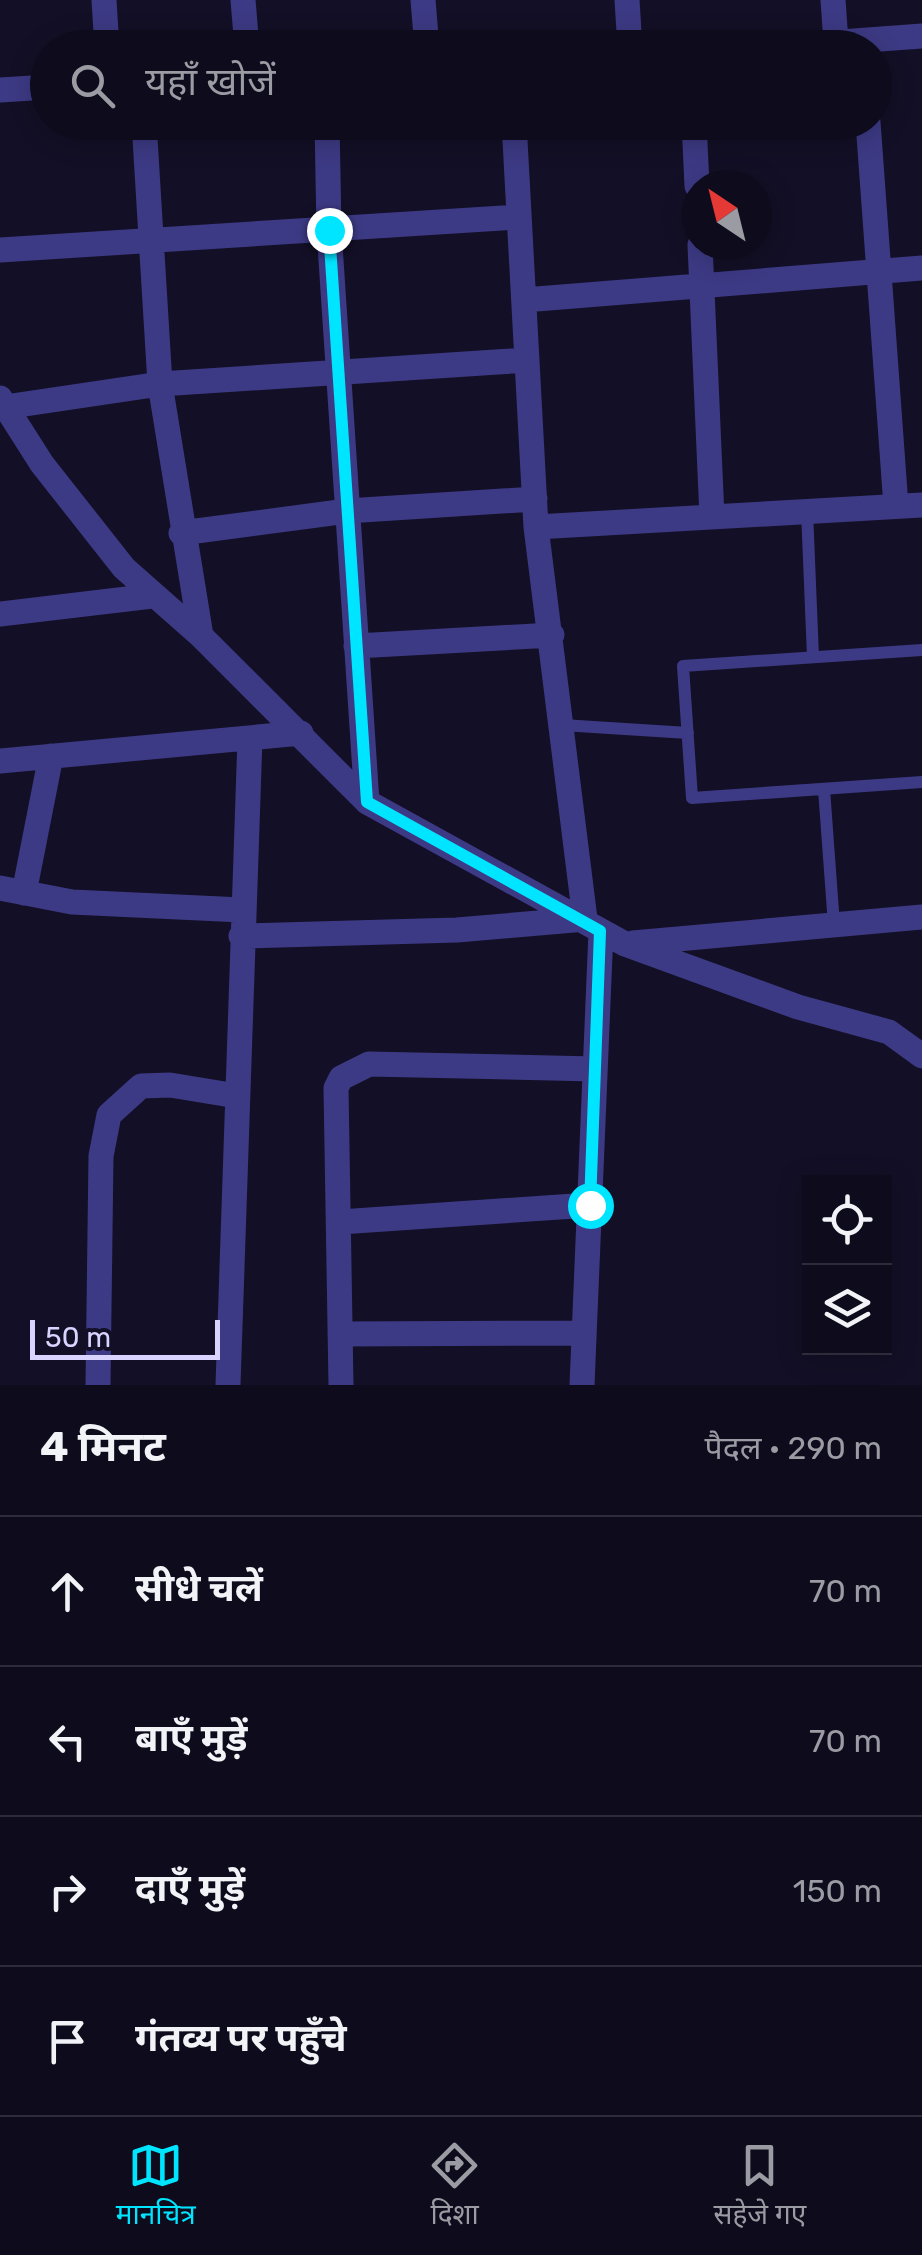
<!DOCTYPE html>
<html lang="hi">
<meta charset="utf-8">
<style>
body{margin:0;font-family:Rubik,"Noto Sans Devanagari",sans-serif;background:#171425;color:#f1f3f6}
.controls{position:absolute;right:30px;bottom:30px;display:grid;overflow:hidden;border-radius:0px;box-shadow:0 5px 25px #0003}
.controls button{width:90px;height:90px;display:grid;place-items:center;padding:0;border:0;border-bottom:2px solid #2e2b3b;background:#0e0b1c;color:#f1f3f6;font:50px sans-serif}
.compass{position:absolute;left:682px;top:170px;width:90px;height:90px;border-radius:50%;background:#0e0b1c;box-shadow:0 5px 25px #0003;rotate:325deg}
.scale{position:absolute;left:30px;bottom:25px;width:190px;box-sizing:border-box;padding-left:10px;border:5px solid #d9d4ff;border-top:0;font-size:28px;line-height:35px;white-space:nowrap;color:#d9d4ff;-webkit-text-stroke:8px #130f26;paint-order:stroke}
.stop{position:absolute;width:30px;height:30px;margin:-22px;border:8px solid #00e5ff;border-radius:50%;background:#fff}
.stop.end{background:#00e5ff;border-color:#fff;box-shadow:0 2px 10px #0008}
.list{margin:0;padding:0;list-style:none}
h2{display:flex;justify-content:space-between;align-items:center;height:130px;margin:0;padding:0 40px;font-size:42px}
h2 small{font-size:32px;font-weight:400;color:#9b9ba3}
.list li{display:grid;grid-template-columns:65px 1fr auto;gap:30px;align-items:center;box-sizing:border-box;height:150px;padding:0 40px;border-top:2px solid #2e2b3b}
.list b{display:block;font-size:38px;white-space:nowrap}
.list em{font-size:32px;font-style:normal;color:#9b9ba3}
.icon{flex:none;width:55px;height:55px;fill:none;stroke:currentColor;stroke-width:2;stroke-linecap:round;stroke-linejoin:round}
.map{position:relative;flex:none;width:922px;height:1385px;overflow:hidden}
.search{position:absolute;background:#0e0b1c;box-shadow:0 5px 25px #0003;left:30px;right:30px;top:30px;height:110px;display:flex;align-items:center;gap:25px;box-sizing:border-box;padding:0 35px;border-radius:55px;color:#9b9ba3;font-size:38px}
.sheet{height:730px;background:#0e0b1c}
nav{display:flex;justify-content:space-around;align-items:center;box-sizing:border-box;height:140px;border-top:2px solid #2e2b3b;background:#0e0b1c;font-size:28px;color:#9b9ba3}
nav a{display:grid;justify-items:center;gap:5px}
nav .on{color:#00e5ff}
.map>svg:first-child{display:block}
</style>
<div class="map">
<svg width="922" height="1385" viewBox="0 0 922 1385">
<rect width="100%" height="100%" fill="#130f26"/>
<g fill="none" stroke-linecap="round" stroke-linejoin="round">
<path stroke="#3d3a85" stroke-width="12" d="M807 511 813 657
M922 650 683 666 692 798 922 782
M562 725 688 733
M824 789 834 925"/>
<path stroke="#3d3a85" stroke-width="25" d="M104 0 107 48
M243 0 247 48
M423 0 427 48
M627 0 630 48
M833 0 836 42
M758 48 922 36
M0 90 48 87
M144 122 160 384 201 636
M327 122 329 230 367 802
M694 122 697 186
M868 122 896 506
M700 245 712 517
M0 250 519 217
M524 300 922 268
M0 398 42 464 124 568 201 636 367 802 625 944 798 1007 889 1032 922 1056
M5 407 160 384 527 360
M536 527 922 505
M181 533 347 511 535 499
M0 614 152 596
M356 646 552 635
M0 761 301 733
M0 888 72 902 242 910
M24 893 51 756
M241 936 457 930 585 919 536 527 514 122
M633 943 922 917
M340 1222 589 1205
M340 1334 584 1333
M98 1385 101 1156 109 1115 141 1086 170 1085 237 1096
M228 1385 250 738
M341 1385 336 1088 341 1078 369 1064 595 1069
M582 1385 601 931"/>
</g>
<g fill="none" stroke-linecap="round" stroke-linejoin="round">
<path stroke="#00e5ff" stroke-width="12" d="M329 230 367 802 600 931 590 1205"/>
</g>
</svg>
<div class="controls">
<button><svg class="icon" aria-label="locate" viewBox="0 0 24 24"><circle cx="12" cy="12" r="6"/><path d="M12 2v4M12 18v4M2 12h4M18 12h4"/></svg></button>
<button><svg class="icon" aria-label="layers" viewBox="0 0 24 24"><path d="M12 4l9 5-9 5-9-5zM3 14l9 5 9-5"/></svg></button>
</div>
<svg class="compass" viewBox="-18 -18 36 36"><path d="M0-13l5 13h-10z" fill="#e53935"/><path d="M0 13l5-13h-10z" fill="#9b9ba3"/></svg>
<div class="scale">50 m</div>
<div class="stop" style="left:590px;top:1205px"></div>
<div class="stop end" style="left:329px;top:230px"></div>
<div class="search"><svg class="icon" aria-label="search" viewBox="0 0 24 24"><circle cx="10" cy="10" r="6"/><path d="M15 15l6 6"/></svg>यहाँ खोजें</div>
</div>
<section class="sheet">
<h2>4 मिनट<small>पैदल · 290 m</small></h2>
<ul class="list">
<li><svg class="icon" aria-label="ahead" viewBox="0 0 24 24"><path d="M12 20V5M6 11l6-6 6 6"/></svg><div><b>सीधे चलें</b></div><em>70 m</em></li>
<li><svg class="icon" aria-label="left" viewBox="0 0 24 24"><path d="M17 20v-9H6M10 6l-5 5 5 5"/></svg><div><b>बाएँ मुड़ें</b></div><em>70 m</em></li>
<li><svg class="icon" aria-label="right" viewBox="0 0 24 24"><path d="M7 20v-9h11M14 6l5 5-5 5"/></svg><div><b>दाएँ मुड़ें</b></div><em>150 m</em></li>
<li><svg class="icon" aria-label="arrive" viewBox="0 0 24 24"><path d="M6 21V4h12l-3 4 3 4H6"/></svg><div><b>गंतव्य पर पहुँचे</b></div></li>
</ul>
</section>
<nav>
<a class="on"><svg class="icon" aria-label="map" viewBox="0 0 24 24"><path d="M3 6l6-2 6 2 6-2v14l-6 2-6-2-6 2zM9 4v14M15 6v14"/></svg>मानचित्र</a>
<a><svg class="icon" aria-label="directions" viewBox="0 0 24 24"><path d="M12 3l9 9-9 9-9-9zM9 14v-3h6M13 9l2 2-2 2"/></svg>दिशा</a>
<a><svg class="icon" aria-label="saved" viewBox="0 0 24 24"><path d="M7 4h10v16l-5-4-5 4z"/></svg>सहेजे गए</a>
</nav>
